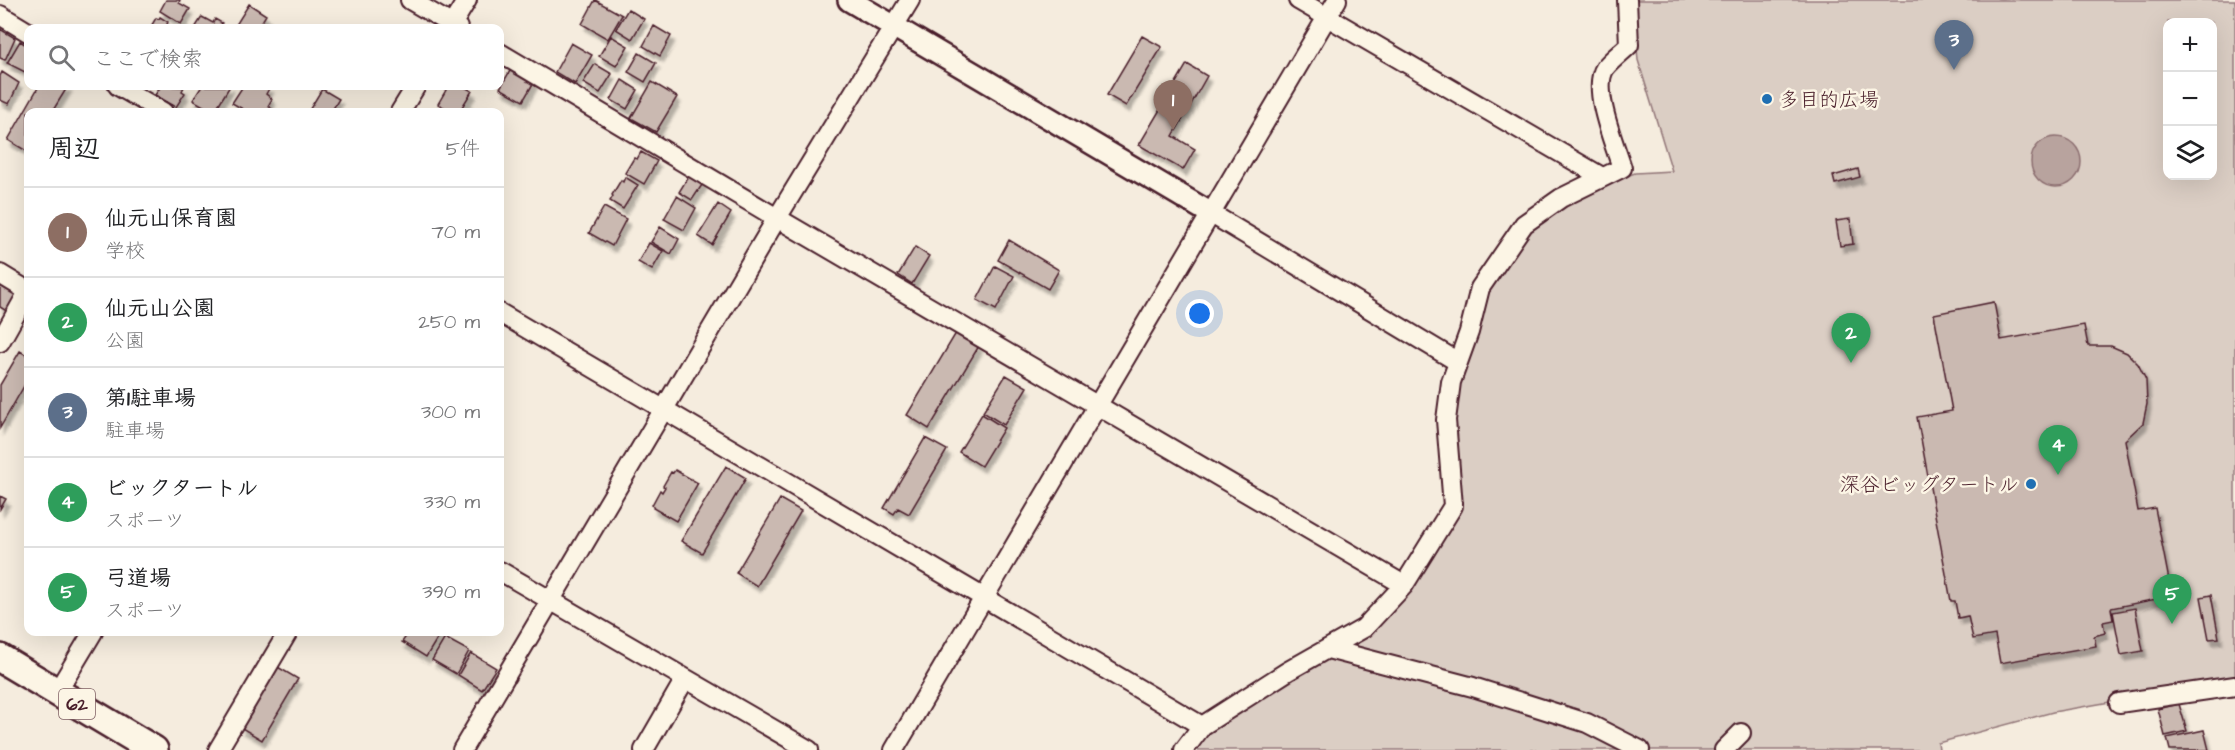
<!DOCTYPE html>
<html lang="ja">
<meta charset="utf-8">
<style>
body{margin:0;font-family:"Architects Daughter","Klee One",sans-serif;background:#f6f6f6;color:#202124}
.controls{position:absolute;right:18px;top:18px;display:grid;overflow:hidden;border-radius:12px;box-shadow:0 6px 24px #0002}
.controls button{width:54px;height:54px;display:grid;place-items:center;padding:0;border:0;border-bottom:2px solid #e0e0e0;background:#fff;color:#202124;font:30px sans-serif}
.you{position:absolute;left:1200px;top:314px;width:21px;height:21px;margin:-15px;border:4px solid #fff;border-radius:50%;background:#1a73e8;box-shadow:0 0 0 9px #1a73e833}
.badge{display:grid;place-items:center;width:39px;height:39px;border-radius:50%;background:#1a73e8;color:#fff;font-size:20px;font-weight:700}
.pin{position:absolute;translate:-50% -50px;filter:drop-shadow(0 2px 3px #0008)}
.pin::after{content:'';position:absolute;top:32px;width:21px;height:18px;background:inherit;clip-path:polygon(0 0,100% 0,50% 100%)}
.list{margin:0;padding:0;list-style:none}
h2{display:flex;justify-content:space-between;align-items:center;height:78px;margin:0;padding:0 24px;font-size:26px}
h2 small{font-size:20px;font-weight:400;color:#757577}
.list li{display:grid;grid-template-columns:39px 1fr auto;gap:18px;align-items:center;box-sizing:border-box;height:90px;padding:0 24px;border-top:2px solid #e0e0e0}
.list b{display:block;font-size:22px;white-space:nowrap}
.list p{margin:0;font-size:20px;white-space:nowrap;color:#757577}
.list em{font-size:20px;font-style:normal;color:#757577}
.icon{flex:none;width:33px;height:33px;fill:none;stroke:currentColor;stroke-width:2;stroke-linecap:round;stroke-linejoin:round}
.map{position:relative;flex:none;width:2235px;height:750px;overflow:hidden}
.search{position:absolute;background:#fff;box-shadow:0 6px 24px #0002;left:24px;top:24px;width:480px;height:66px;display:flex;align-items:center;gap:15px;box-sizing:border-box;padding:0 21px;border-radius:12px;color:#757577;font-size:22px}
.panel{position:absolute;background:#fff;box-shadow:0 6px 24px #0002;left:24px;top:108px;width:480px;height:528px;border-radius:12px}
.map>svg:first-child{display:block}
</style>
<div class="map">
<svg width="2235" height="750" viewBox="0 0 2235 750">
<defs>
<filter id="shadow"><feDropShadow dx="3.5" dy="6" stdDeviation="1.5" flood-color="#0004"/></filter>
</defs>
<rect width="100%" height="100%" fill="#f5ecde"/>
<filter id="ink" filterUnits="userSpaceOnUse"><feTurbulence type="fractalNoise" baseFrequency=".0167" numOctaves="2"/><feDisplacementMap in="SourceGraphic" scale="12" xChannelSelector="R" yChannelSelector="G"/><feConvolveMatrix kernelMatrix="1 2 1 2 8 2 1 2 1" color-interpolation-filters="sRGB"/></filter>
<g filter="url(#ink)">
<path fill="#dbcec4" stroke="#927678" stroke-width="1.5" fill-rule="evenodd" d="M1633 0H2235V680L2053 712 1938 743 1939 750H1191L1210 726 1400 601 1450 528 1459 505 1453 426 1458 384 1475 342 1482 303 1493 279 1528 232 1564 205 1613 181 1635 173 1672 171 1638 60ZM2168 22H2212V176H2168Z"/>
<path fill="#b8a39e" stroke="#8c6e70" stroke-width="1.5" d="M2031 162a25 25 0 1 1 50 0a25 25 0 1 1-50 0Z"/>
<path fill="#cab9b1" stroke="#4a1f2b" stroke-width="1.5" filter="url(#shadow)" d="M166 0H180L179 3 190 9 181 24 160 11Z
M595 0 622 15 608 39 582 24Z
M249 4 266 15 258 28H234Z
M628 9 644 19 632 39 616 29Z
M160 17 168 22 167 24 173 28H150L156 18 159 19Z
M202 17 213 23 215 19 222 23 220 27 222 28H195Z
M654 26 671 36 660 56 643 46Z
M0 29 15 38 5 60 0 58Z
M611 36 628 46 616 66 599 56Z
M1142 36 1162 47 1126 106 1107 95Z
M20 41 28 46 27 73 7 63Z
M571 43 592 55 575 84 555 72Z
M639 53 656 63 645 82 628 72Z
M595 64 612 74 600 93 583 83Z
M1187 64 1207 76 1173 136 1195 149 1183 170 1139 145Z
M511 69 534 82 523 101 500 88Z
M2 72 19 83 9 104 0 100V76Z
M622 80 638 90 627 109 611 100Z
M652 82 677 97 656 132 631 118Z
M39 86H68L52 112H28V152L8 140Z
M161 86 184 87 182 91 185 93 176 107 155 95Z
M202 86H230L214 112 193 100Z
M243 86 270 87 266 94 272 99 268 106 275 111 274 112H248L232 103Z
M445 86H463L472 91 459 112H452L438 104 446 90 443 88Z
M322 89 339 99 331 112H308Z
M641 152 657 161 644 184 625 173 634 158 637 159Z
M1858 169 1860 177 1835 184 1833 176Z
M690 174 704 182 692 200 679 192Z
M625 177 638 185 623 209 610 201 613 196 612 195 621 180 623 182Z
M677 196 696 208 684 230 664 219Z
M718 204 731 213 712 245 698 236Z
M604 207 626 219 612 246 589 233Z
M1850 219 1853 244 1840 246 1836 221Z
M660 227 679 239 671 254 651 242Z
M1009 240 1059 270 1048 289 998 260Z
M649 243 663 251 652 270 638 262Z
M915 247 929 256 912 284 898 275Z
M995 266 1014 276 996 310 977 300Z
M0 283 19 294 8 312 0 307Z
M1994 302 2001 340 2084 325 2088 346H2111L2127 353 2138 364 2146 380 2147 404 2143 423 2125 440 2138 511 2155 508 2172 596 2111 608 2113 620 2103 622 2105 633 2094 636 2096 646 2000 663 1995 635 1973 639 1968 616 1958 618 1955 601H1951L1917 417 1952 411 1934 314Z
M956 333 979 346 929 429 907 415Z
M20 351 28 356V379L0 428V385Z
M1006 375 1027 387 1004 425 983 412Z
M982 414 1004 428 981 466 959 452Z
M925 438 947 450 909 514 898 508 894 514 884 508Z
M726 466 746 478 702 553 681 541Z
M675 470 698 483 676 521 653 508 654 506 652 505 660 490 662 492 665 487 663 486 671 472 673 473Z
M0 496 6 499 0 509Z
M780 499 801 511 757 586 736 573Z
M2211 595 2219 638 2209 639 2201 597Z
M2135 608 2143 651 2121 655 2113 612Z
M409 632H435L440 634 426 657 402 642Z
M445 638 469 651 456 674 432 660Z
M471 653 496 668 482 690 458 675Z
M276 666 298 679 262 740 240 727Z
M2179 704 2187 731 2165 736 2158 709Z
M2204 730 2209 750H2170L2167 738Z"/>
<g fill="none" stroke-linecap="round" stroke-linejoin="round">
<defs>
<path id="minor" d="M410 0 458 28
M1298 0 1602 177
M0 15 28 32
M450 28 467 0
M500 53 777 218 1404 585
M118 86 163 112
M400 112 416 86
M1210 213 1458 362
M0 274 28 291
M500 313 1202 726
M0 342 28 292
M500 571 809 750
M1328 649 1473 687 1587 723 1640 750
M57 692 93 632
M2119 703 2235 686
M218 750 288 632
M462 750 777 218 910 0
M644 750 685 679
M894 750 1337 0
M1184 750 1202 726 1288 671 1364 628 1404 585 1453 506 1446 420 1451 382 1469 332 1480 288 1524 224 1561 198 1622 168C1615 145 1591 89 1605 68 1611 60 1622 52 1629 45L1627 0
M1724 750 1741 733"/>
<path id="tertiary" d="M849 0 1210 213"/>
<path id="primary" d="M0 658 154 750"/>
</defs>
<use href="#minor" stroke="#4a1f2b" stroke-width="22"/>
<use href="#tertiary" stroke="#4a1f2b" stroke-width="26"/>
<use href="#primary" stroke="#4a1f2b" stroke-width="32"/>
<use href="#minor" stroke="#fcf5e5" stroke-width="18"/>
<use href="#tertiary" stroke="#fcf5e5" stroke-width="21"/>
<use href="#primary" stroke="#fcf5e5" stroke-width="27"/>
</g>
</g>
<g fill="#1f6fb2" stroke="#fcf5e5" stroke-width="2">
<circle cx="1767" cy="99" r="6"/>
<circle cx="2031" cy="484" r="6"/>
</g>
<g text-anchor="middle" stroke-width="5" stroke-linejoin="round" paint-order="stroke">
<rect fill="#fcf5e5" stroke="#7f5f63" stroke-width="1.5" x="59" y="689" width="36" height="30" rx="4.5"/>
<g font-size="18" font-weight="bold" fill="#4a1f2b">
<text x="77" y="710">62</text>
</g>
<g font-size="20" fill="#4a1f2b" stroke="#fcf5e5" text-anchor="start">
<text x="1779" y="106">多目的広場</text>
<text x="2019" y="491" text-anchor="end">深谷ビッグタートル</text>
</g>
</g>
</svg>
<div class="controls">
<button>+</button>
<button>−</button>
<button><svg class="icon" aria-label="layers" viewBox="0 0 24 24"><path d="M12 4l9 5-9 5-9-5zM3 14l9 5 9-5"/></svg></button>
</div>
<div class="you"></div>
<div class="pin badge" style="left:1173px;top:130px;background:#8d6e63">1</div>
<div class="pin badge" style="left:1851px;top:363px;background:#2e9e5b">2</div>
<div class="pin badge" style="left:1954px;top:70px;background:#5c6f8a">3</div>
<div class="pin badge" style="left:2058px;top:475px;background:#2e9e5b">4</div>
<div class="pin badge" style="left:2172px;top:624px;background:#2e9e5b">5</div>
<div class="search"><svg class="icon" aria-label="search" viewBox="0 0 24 24"><circle cx="10" cy="10" r="6"/><path d="M15 15l6 6"/></svg>ここで検索</div>
<section class="panel">
<h2>周辺<small>5件</small></h2>
<ul class="list">
<li><span class="badge" style="background:#8d6e63">1</span><div><b>仙元山保育園</b><p>学校</p></div><em>70 m</em></li>
<li><span class="badge" style="background:#2e9e5b">2</span><div><b>仙元山公園</b><p>公園</p></div><em>250 m</em></li>
<li><span class="badge" style="background:#5c6f8a">3</span><div><b>第1駐車場</b><p>駐車場</p></div><em>300 m</em></li>
<li><span class="badge" style="background:#2e9e5b">4</span><div><b>ビックタートル</b><p>スポーツ</p></div><em>330 m</em></li>
<li><span class="badge" style="background:#2e9e5b">5</span><div><b>弓道場</b><p>スポーツ</p></div><em>390 m</em></li>
</ul>
</section>
</div>
